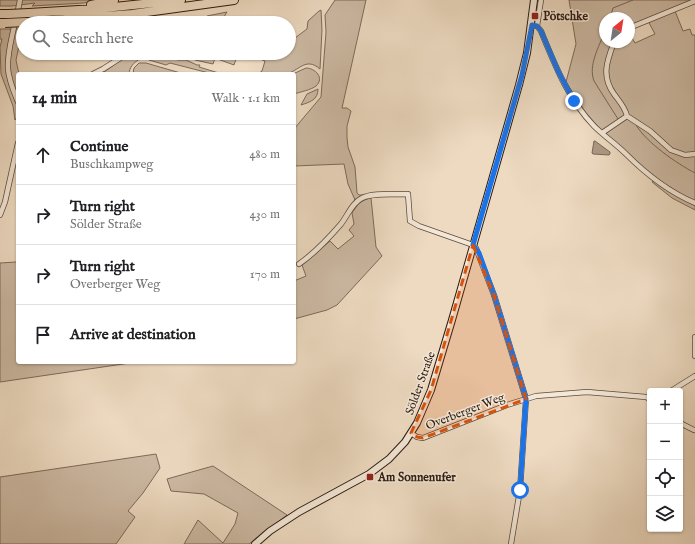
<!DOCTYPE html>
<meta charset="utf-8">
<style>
body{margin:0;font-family:"IM FELL English",serif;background:#f6f6f6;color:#202124}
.controls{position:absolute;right:12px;bottom:12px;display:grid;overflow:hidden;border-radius:4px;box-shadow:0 1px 3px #0004}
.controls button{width:36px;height:36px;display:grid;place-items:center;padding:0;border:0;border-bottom:1px solid #e0e0e0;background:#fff;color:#202124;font:20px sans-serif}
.compass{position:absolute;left:599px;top:12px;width:36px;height:36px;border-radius:50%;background:#fff;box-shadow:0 1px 3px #0004;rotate:30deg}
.stop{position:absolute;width:12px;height:12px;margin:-9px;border:3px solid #1a73e8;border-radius:50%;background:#fff}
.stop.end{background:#1a73e8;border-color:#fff;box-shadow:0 1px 4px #0008}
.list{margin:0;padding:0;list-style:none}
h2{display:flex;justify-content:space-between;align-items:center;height:52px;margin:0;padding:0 16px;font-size:17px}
h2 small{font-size:13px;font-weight:400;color:#757577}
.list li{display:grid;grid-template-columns:26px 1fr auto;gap:12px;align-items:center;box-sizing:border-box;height:60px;padding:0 16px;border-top:1px solid #e0e0e0}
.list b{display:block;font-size:15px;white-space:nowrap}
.list p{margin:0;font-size:13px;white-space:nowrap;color:#757577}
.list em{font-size:13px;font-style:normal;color:#757577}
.icon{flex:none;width:22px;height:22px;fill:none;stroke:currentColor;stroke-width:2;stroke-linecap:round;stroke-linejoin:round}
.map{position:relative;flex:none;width:695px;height:544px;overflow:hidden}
.search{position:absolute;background:#fff;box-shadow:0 1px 3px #0004;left:16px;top:16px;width:280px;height:44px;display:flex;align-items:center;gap:10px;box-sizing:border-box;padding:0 14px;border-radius:22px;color:#757577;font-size:15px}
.panel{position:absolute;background:#fff;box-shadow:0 1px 3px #0004;left:16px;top:72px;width:280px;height:292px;border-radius:4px}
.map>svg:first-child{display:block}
</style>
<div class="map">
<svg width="695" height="544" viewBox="0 0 695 544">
<rect width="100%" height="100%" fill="#eddac1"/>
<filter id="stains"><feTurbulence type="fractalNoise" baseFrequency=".005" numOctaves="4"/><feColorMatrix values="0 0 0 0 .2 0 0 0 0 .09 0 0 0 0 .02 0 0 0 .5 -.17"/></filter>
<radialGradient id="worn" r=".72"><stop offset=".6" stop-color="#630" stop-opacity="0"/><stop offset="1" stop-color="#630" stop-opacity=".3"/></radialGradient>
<path fill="#ccb9a3" stroke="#7c6a5a" d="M0 0H95L84 3 32 6 35 3 12 6H0Z
M335 0H366L342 108H347L351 111 347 126V137L348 147 355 167 357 193 359 195H363L355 200 348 184 344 164 294 166V129L321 97 326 32 325 15Z
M569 0H693L629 27V18H605V42H613L606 80 626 115 602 131 585 112 566 82 576 44Z
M321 10 322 30 320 69C305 56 299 72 285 74 276 75 267 74 258 74L262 71 265 61 255 57 256 53H289V45L292 44 295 38 307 29 308 21 319 11Z
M675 11 683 31 690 29 692 35H695V154H685L672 149 628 115 611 89 607 69 615 42H629V33L635 43 655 34 648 21Z
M227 12 220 23H209L206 20 207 16Z
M0 29H23V39L19 46 16 60 19 74H18V116L15 120 13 106 1 74 0 47 2 39H0Z
M131 53H156C145 57 130 60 129 74H105L104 72Z
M207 53H240L238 59H236L234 65 215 58 213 64 195 60 196 56 197 57Z
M167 56 178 60H186L197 65H200L199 67 222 74H213L170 63 166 65 149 60 158 57Z
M139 63H146L184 74H133L134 68Z
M306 68C315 68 325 78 316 86 311 90 300 92 294 94V74H293Z
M318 89C318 100 310 102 301 105L307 94Z
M627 116 671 150 695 155V203L648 173 603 134Z
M654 179 695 204V210L672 198 652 182Z
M371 198 376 247 382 256 337 305 327 310 294 319V281L306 276 302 265 330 241 338 249 354 236 349 230 354 224 352 213C357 205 361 200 371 198Z
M18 261V362H137L0 382V263L16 262Z
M156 454 160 468 143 493 128 511 135 517 116 544H0V477Z
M213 466 287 515 249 544H184L198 520 223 543 235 524 238 513 204 494 171 491 167 479Z"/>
<path fill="#ab9985" stroke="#786656" d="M594 141H595L610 152V154L609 155 593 154 592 153Z"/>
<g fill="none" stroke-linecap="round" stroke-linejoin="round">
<path stroke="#786656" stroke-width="1" d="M610 18 613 8 633 0
M605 31C599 47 588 65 594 81L618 119
M636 125C647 143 676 163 695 173"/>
<defs>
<path id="minor" d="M17 15 20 0
M15 22C12 38 7 53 8 69 9 81 14 92 18 102
M532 25 537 26 541 31C555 65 568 99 594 126 604 136 616 144 626 154 646 174 669 192 695 203
M537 26 541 0
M629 28 695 1
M160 53H161
M93 74 103 69 128 53
M627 116 650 131 671 150 685 155 695 154
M602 133 627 116C625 107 619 101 614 94 601 76 607 61 614 42
M0 215 5 202 18 143
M299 264C315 253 328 239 341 224 348 215 352 203 362 198 373 192 396 195 408 194L410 221 419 226 473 245 476 248 494 295 526 399 520 490 511 544
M695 337V356
M671 391 695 376
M680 423 694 430
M411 433 417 437 423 438 507 405 536 396 587 392 646 397 650 399"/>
<path id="secondary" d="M255 544 270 531 299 512 369 474 389 459 405 442 417 423 431 390 452 320 519 85 527 53 534 0"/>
<path id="motorway" d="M91 5 114 0
M29 13 95 9 181 0
M0 14H8
M88 21 98 23H140
M26 22 132 14 234 0"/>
</defs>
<use href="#minor" stroke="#5c4a3c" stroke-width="6"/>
<use href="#secondary" stroke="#2c1a10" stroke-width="8"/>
<use href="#motorway" stroke="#2c1a10" stroke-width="10"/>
<use href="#minor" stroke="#f3e7d7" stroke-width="4.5"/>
<use href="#secondary" stroke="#f3e7d7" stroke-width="6"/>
<use href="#motorway" stroke="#eddac1" stroke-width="8"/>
<defs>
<path id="motorway-bridge" d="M8 14 29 13
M5 23 26 22"/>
</defs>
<use href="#motorway-bridge" stroke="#2c1a10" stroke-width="10" stroke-linecap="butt"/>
<use href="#motorway-bridge" stroke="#eddac1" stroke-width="8"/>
</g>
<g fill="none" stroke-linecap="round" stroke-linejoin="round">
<path stroke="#1a73e8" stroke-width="5" d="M520 490 526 399 494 295 479 253 473 245 522 75 532 25 537 26 541 31 558 71 574 101"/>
</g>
<path fill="#d5530c" fill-opacity="0.2" stroke="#d5530c" stroke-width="3" stroke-dasharray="8 5" stroke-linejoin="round" d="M473 245 494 295 526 399 423 438 417 437 411 433 431 390Z"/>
<g fill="#8f2418" stroke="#f3e7d7" stroke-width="1.5">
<rect x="531" y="12" width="8" height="8" rx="2"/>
<rect x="366" y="473" width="8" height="8" rx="2"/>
</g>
<g text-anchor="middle" stroke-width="3" stroke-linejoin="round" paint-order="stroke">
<g font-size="12" font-weight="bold" fill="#2c1a10" stroke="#f3e7d7" text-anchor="start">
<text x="543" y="20">Pötschke</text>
<text x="378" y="481">Am Sonnenufer</text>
</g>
<g font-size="12" fill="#2c1a10" stroke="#f3e7d7">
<text transform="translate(420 383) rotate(-70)" y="4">Sölder Straße</text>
<text transform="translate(465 411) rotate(-21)" y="4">Overberger Weg</text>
</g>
</g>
<rect width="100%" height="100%" filter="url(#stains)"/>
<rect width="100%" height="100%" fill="url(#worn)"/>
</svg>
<div class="controls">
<button>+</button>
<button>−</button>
<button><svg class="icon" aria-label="locate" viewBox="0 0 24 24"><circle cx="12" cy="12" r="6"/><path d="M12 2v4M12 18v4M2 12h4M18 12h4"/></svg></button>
<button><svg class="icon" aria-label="layers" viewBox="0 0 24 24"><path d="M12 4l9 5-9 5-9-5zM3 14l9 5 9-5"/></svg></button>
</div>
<svg class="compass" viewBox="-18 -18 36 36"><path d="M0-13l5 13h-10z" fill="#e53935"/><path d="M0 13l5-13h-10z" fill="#757577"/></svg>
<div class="stop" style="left:520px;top:490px"></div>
<div class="stop end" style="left:574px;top:101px"></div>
<div class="search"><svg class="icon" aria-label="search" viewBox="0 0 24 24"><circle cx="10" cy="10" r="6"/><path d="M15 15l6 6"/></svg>Search here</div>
<section class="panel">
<h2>14 min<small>Walk · 1.1 km</small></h2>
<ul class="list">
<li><svg class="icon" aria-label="ahead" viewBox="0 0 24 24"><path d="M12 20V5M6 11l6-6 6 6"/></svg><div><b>Continue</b><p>Buschkampweg</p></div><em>480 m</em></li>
<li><svg class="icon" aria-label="right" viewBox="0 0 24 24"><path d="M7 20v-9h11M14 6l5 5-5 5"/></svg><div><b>Turn right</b><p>Sölder Straße</p></div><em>430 m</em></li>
<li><svg class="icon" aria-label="right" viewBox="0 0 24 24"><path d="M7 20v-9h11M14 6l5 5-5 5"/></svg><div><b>Turn right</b><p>Overberger Weg</p></div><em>170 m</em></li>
<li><svg class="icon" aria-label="arrive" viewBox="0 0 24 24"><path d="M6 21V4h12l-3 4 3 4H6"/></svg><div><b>Arrive at destination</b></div></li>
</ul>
</section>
</div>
